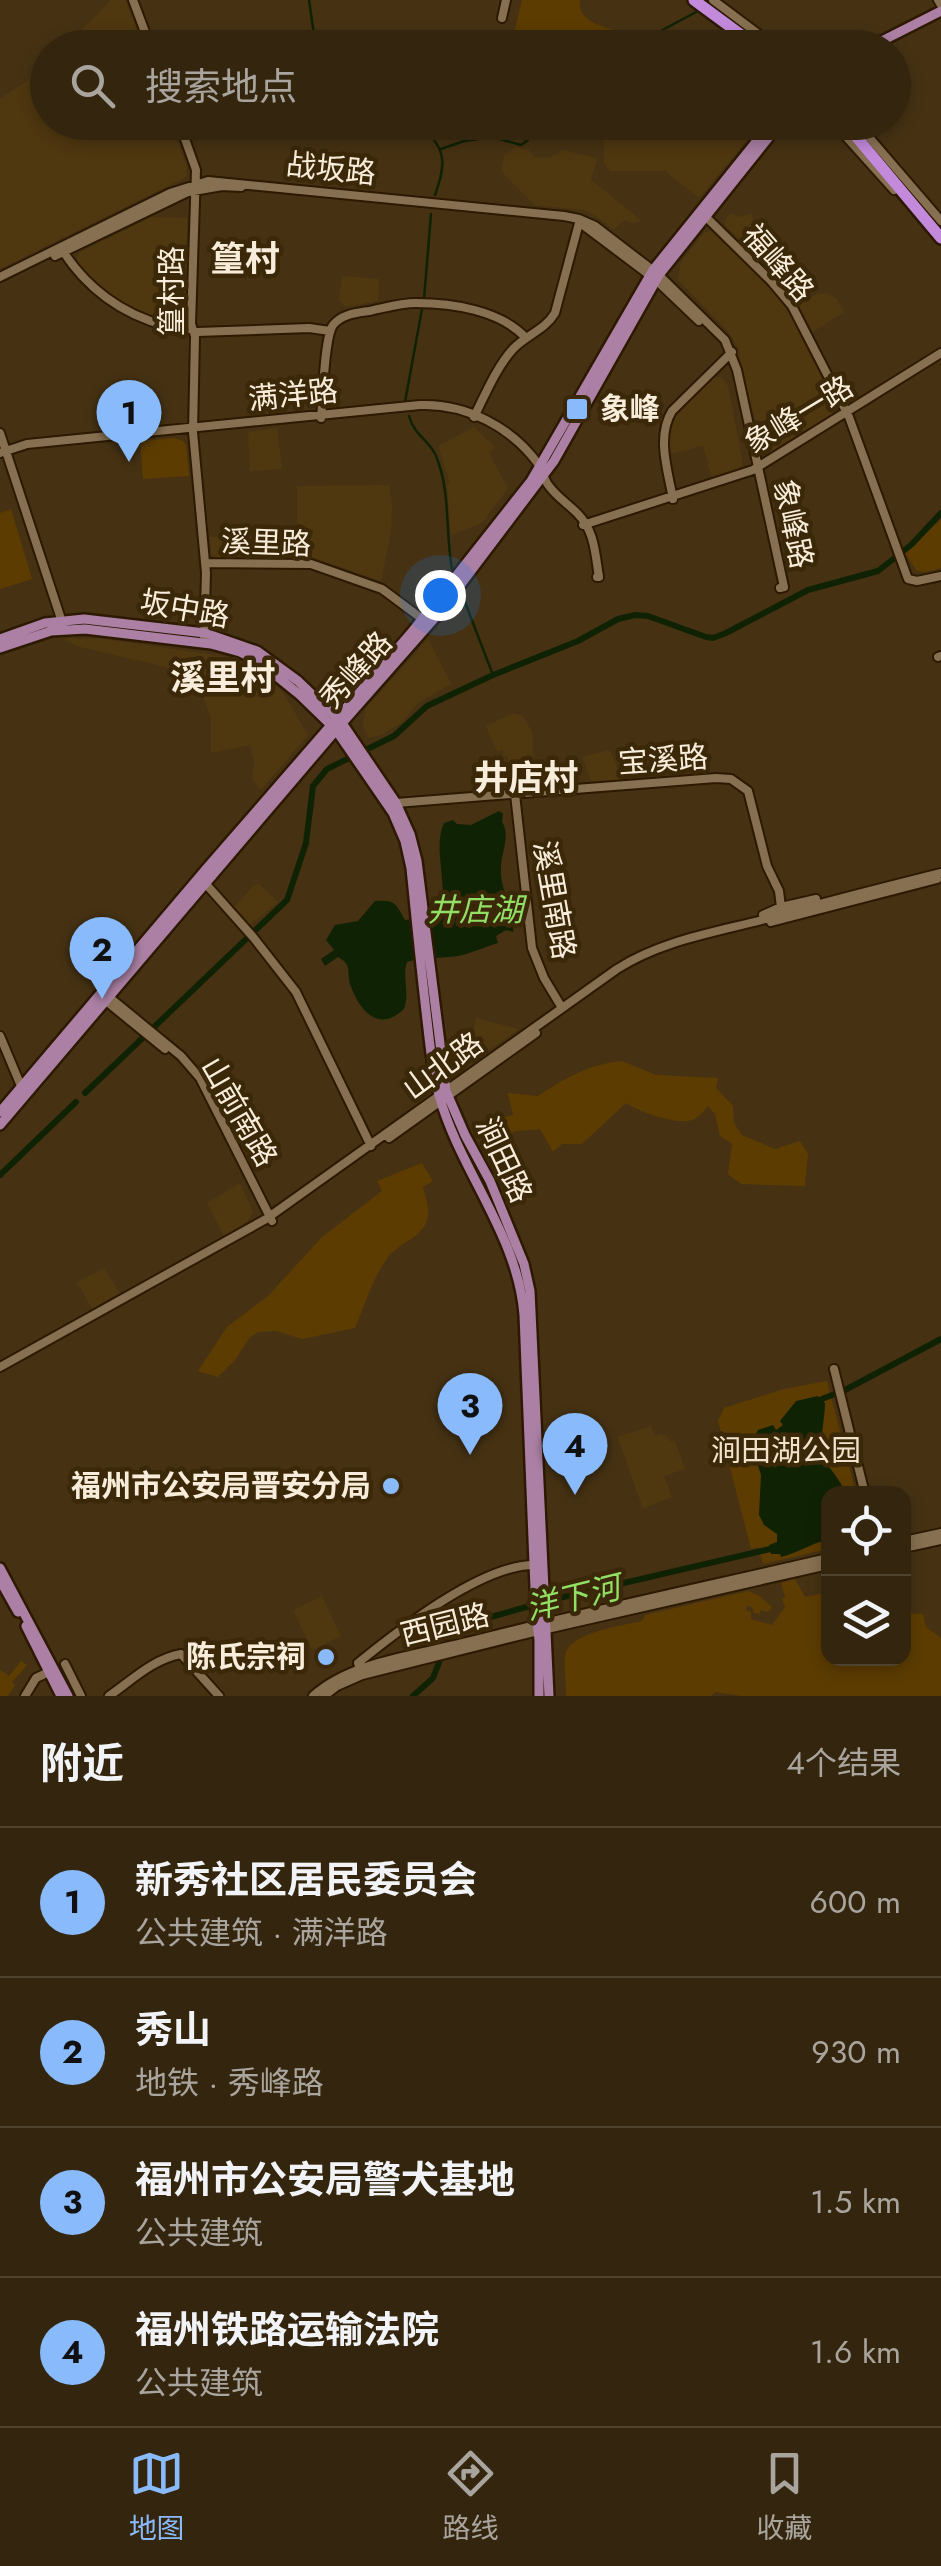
<!DOCTYPE html>
<html lang="zh">
<meta charset="utf-8">
<style>
body{margin:0;font-family:Jost,"Noto Sans SC",sans-serif;background:#3f321c;color:#f1f3f6}
.controls{position:absolute;right:30px;bottom:30px;display:grid;overflow:hidden;border-radius:20px;box-shadow:0 5px 15px #0003}
.controls button{width:90px;height:90px;display:grid;place-items:center;padding:0;border:0;border-bottom:2px solid #4e432e;background:#34260e;color:#f1f3f6;font:50px sans-serif}
.you{position:absolute;left:440px;top:595px;width:35px;height:35px;margin:-25px;border:8px solid #fff;border-radius:50%;background:#1a73e8;box-shadow:0 0 0 15px #1a73e833}
.badge{display:grid;place-items:center;width:65px;height:65px;border-radius:50%;background:#88bafc;color:#111;font-size:32px;font-weight:700}
.pin{position:absolute;translate:-50% -82px;filter:drop-shadow(0 2px 5px #0008)}
.pin::after{content:'';position:absolute;top:52px;width:35px;height:30px;background:inherit;clip-path:polygon(0 0,100% 0,50% 100%)}
.list{margin:0;padding:0;list-style:none}
h2{display:flex;justify-content:space-between;align-items:center;height:130px;margin:0;padding:0 40px;font-size:42px}
h2 small{font-size:32px;font-weight:400;color:#a9a59e}
.list li{display:grid;grid-template-columns:65px 1fr auto;gap:30px;align-items:center;box-sizing:border-box;height:150px;padding:0 40px;border-top:2px solid #4e432e}
.list b{display:block;font-size:38px;white-space:nowrap}
.list p{margin:0;font-size:32px;white-space:nowrap;color:#a9a59e}
.list em{font-size:32px;font-style:normal;color:#a9a59e}
.icon{flex:none;width:55px;height:55px;fill:none;stroke:currentColor;stroke-width:2;stroke-linecap:round;stroke-linejoin:round}
.map{position:relative;flex:none;width:941px;height:1696px;overflow:hidden}
.search{position:absolute;background:#34260e;box-shadow:0 5px 15px #0003;left:30px;right:30px;top:30px;height:110px;display:flex;align-items:center;gap:25px;box-sizing:border-box;padding:0 35px;border-radius:55px;color:#a9a59e;font-size:38px}
.sheet{height:730px;background:#34260e}
nav{display:flex;justify-content:space-around;align-items:center;box-sizing:border-box;height:140px;border-top:2px solid #4e432e;background:#34260e;font-size:28px;color:#a9a59e}
nav a{display:grid;justify-items:center;gap:5px}
nav .on{color:#88bafc}
.map>svg:first-child{display:block}
</style>
<div class="map">
<svg width="941" height="1696" viewBox="0 0 941 1696">
<rect width="100%" height="100%" fill="#463213"/>
<path fill="#4f3710" d="M111 0H125L144 47H65Z
M620 32 633 34 646 47 582 48Z
M47 67 48 122 171 123 187 167 186 177 0 269V99Z
M604 123H738L752 134 699 198 665 171H610L604 163Z
M515 147 529 150 534 157 549 158 563 150 597 158 591 180 642 221 632 223 624 220 614 230 596 216 584 210 535 205 501 171 504 156Z
M731 213 739 217 752 213 753 225 749 227 768 247 786 251V257L780 262 761 261 725 225V220Z
M151 217 187 218 186 257H190L188 314 179 322 139 312 110 296 89 279 76 261 79 253Z
M710 231 717 233 775 288 788 308 837 400 838 406 833 415 772 454H766L762 449 737 346 727 330 678 280 681 262 704 233Z
M787 272 791 276 800 274 815 278 814 287 796 294 782 281Z
M342 276 379 279 378 301 346 307 339 300Z
M826 293 837 299 844 312 813 332 797 303 818 294Z
M716 377 723 378 728 387 743 463 738 471 712 479 703 446 671 454 667 430 673 416 709 379Z
M474 427 495 447 489 453 508 488 482 523 451 535 447 485 450 483 438 446Z
M277 428 282 469 250 471 248 432Z
M389 485 392 507 391 532 381 581 311 557 220 559 211 554 210 537H284L297 534V486Z
M62 638 102 639 223 656 255 670 282 691 308 735 261 790 253 780 252 768 255 766 250 745 211 753V719L201 690 200 675 76 646Z
M428 639 451 684 418 703 401 723 381 735 369 738 363 726 365 709Z
M513 713 523 716 532 732 534 767 508 769V756H503V749L497 752 486 726Z
M610 750 622 781 593 785 582 757Z
M259 884 278 902 250 925 234 907 254 885Z
M476 1018 519 1029 483 1054 472 1039Z
M254 1116 262 1130 267 1128 269 1133 243 1146 234 1126Z
M240 1183 253 1212 248 1221 224 1236 207 1203Z
M104 1268 120 1293 92 1309 77 1282Z
M651 1426 655 1436 660 1434 668 1437 671 1442 675 1441 685 1469 664 1476 672 1497 643 1509 618 1437Z
M322 1596 341 1636 312 1650 293 1610Z"/>
<path fill="#5c3c00" d="M522 0H580C577 22 603 26 620 32L582 47H536L532 45 512 41Z
M174 438 183 441 186 445 189 476 143 479 140 441Z
M11 509 32 579 0 589V513Z
M941 519V568L925 572 917 571 905 553Z
M622 1061 656 1075 718 1078 716 1088 733 1106 734 1123 742 1135 775 1149 800 1141 808 1154 805 1186 741 1184 728 1174 732 1144 720 1136 715 1114 708 1106C704 1110 701 1115 696 1118 682 1128 640 1112 626 1103L582 1144H562L553 1152 540 1129C517 1133 510 1124 504 1151L494 1155 478 1124 513 1115 508 1093 538 1096C567 1077 587 1065 622 1061Z
M422 1163 433 1181 423 1187C426 1200 432 1212 425 1225 418 1238 399 1244 389 1256 372 1278 366 1303 355 1328L302 1339 276 1331 259 1332 250 1337 235 1360 218 1377 198 1371 227 1327 269 1295 322 1237 382 1191 377 1181Z
M827 1381 856 1493 828 1494V1549L763 1564 758 1547 751 1549 718 1421 724 1408 784 1389Z
M795 1579 805 1597 828 1592V1659H904V1613L923 1614 926 1627 941 1638V1696H741L715 1692 711 1696H566C567 1683 563 1668 565 1656 569 1632 622 1626 642 1621L645 1615 748 1591 758 1595 772 1607 768 1612 760 1610V1614L754 1613 752 1607 747 1606 746 1610 751 1612V1619L772 1625 785 1607 782 1599 785 1597 781 1583Z
M21 1661 27 1665 12 1682 15 1685 8 1696H0V1670L9 1676Z"/>
<path fill="#102204" d="M499 811 503 814 502 822C511 835 501 853 501 868 499 891 516 909 513 932L506 930 496 936 498 943C485 947 472 953 458 956 441 959 424 956 407 962 402 976 410 993 404 1009 378 1034 359 1010 350 984 348 979 349 973 348 968 346 961 342 960 338 957L325 966 321 959 334 950 326 940 335 925 358 921 375 901C396 900 395 903 405 920L437 916C452 889 431 851 444 823L453 820 457 824 471 825Z
M818 1396 825 1403C825 1420 818 1442 825 1459 831 1472 841 1480 845 1493L828 1494V1540C811 1543 798 1553 781 1557L780 1554H771L769 1545 777 1542V1534L764 1525 759 1515 761 1475 751 1443 758 1430 773 1425 776 1430 783 1425 780 1421 796 1401Z"/>
<g fill="none" stroke-linecap="round" stroke-linejoin="round">
<path stroke="#102204" stroke-width="2.5" d="M309 0 316 48
M638 48 642 41 698 11
M417 122C445 148 448 159 435 195
M570 122H580
M441 149 464 141 493 137 521 145 553 122
M424 299 431 214
M405 402 422 309
M409 416C415 437 429 439 436 456 451 492 445 532 452 569
M463 597 493 675"/>
<path stroke="#102204" stroke-width="6" d="M85 1093 287 900 306 843 313 786 327 769 394 736 427 706 493 675 578 641 618 619 635 615 648 616 706 637 713 638 726 633 808 590 878 571 911 545 941 513
M0 1175 76 1102
M822 1399 845 1390 941 1339
M413 1696 433 1678 450 1634 459 1626 555 1599 770 1549"/>
<defs>
<path id="secondary" d="M133 0 151 48
M713 0 777 48
M938 0 941 5
M502 18 506 0
M179 122 196 170 191 324 195 336 193 432 206 573 204 642
M833 122 894 190
M856 122 941 221
M703 214 771 281 792 306 849 417 908 579 917 581 941 576
M583 225 656 280 699 321
M61 248C85 287 122 315 167 326 179 328 186 326 197 332L309 328 330 331
M55 256 188 192 222 186 241 187
M0 277 170 193 208 181 564 216 579 219 595 226 659 275 725 340 737 370 784 587 780 588
M474 417C485 395 496 368 513 349 526 335 545 330 555 313L579 223
M321 418C323 399 324 338 333 325 342 314 356 313 369 311 384 308 400 303 416 303 452 303 500 310 526 338
M0 433 63 625
M0 453 27 444 420 405C465 403 512 427 539 465 543 472 544 480 549 486 556 496 568 504 577 513 595 531 595 553 599 577H597
M673 499C668 471 656 437 672 411L732 352
M583 525 753 470 941 353
M205 563 311 564 382 589 425 621
M938 657 941 656
M515 794 532 948 544 978 562 1008
M396 803 716 778 731 779 748 791 767 866 779 891 781 907
M205 883 253 937 296 992 371 1146
M763 915 781 907 816 899
M771 922 937 879
M109 997 181 1056 200 1078 272 1221
M106 1001 165 1049
M0 1036 21 1086
M389 1138 536 1033
M0 1367 266 1219 617 969C661 941 712 933 762 920 821 903 881 888 941 873
M834 1369 865 1494
M904 1541 941 1533
M904 1548 941 1540
M65 1664 81 1696
M360 1669 358 1663C399 1630 481 1565 534 1565
M25 1696 36 1678 49 1672
M109 1696C132 1680 153 1659 181 1654L219 1696
M313 1696C350 1662 416 1655 463 1643 584 1612 707 1586 828 1558
M324 1696 337 1686 362 1675 538 1631 828 1565"/>
<path id="primary" d="M868 48 941 11
M0 639 45 623 84 619 205 633 257 651 298 681 342 723 396 803 410 834 417 861 446 1091 465 1135 490 1181 524 1264 530 1291 549 1696
M0 648 51 631 85 629 211 644 240 652 258 661 300 695 336 730 393 813 405 841 411 868C416 918 421 969 427 1020 430 1045 432 1071 439 1095 460 1171 518 1235 524 1315L536 1613 539 1640V1696
M0 1112 207 868 411 633 531 481 653 270 772 122
M0 1125 336 730 440 612 554 461 659 275 781 122
M0 1568 68 1696
M0 1580 18 1612
M26 1626 61 1696"/>
<path id="highway" d="M694 0 759 48
M844 122 941 238"/>
</defs>
<use href="#secondary" stroke="#2c1900" stroke-width="12"/>
<use href="#primary" stroke="#2c1900" stroke-width="14"/>
<use href="#highway" stroke="#2c1900" stroke-width="16"/>
<use href="#secondary" stroke="#877051" stroke-width="8"/>
<use href="#primary" stroke="#ab80a4" stroke-width="9"/>
<use href="#highway" stroke="#c38adb" stroke-width="11"/>
</g>
<g fill="#88bafc" stroke="#3b2808" stroke-width="4">
<rect x="565" y="397" width="24" height="24" rx="5"/>
<circle cx="391" cy="1486" r="10"/>
<circle cx="326" cy="1657" r="10"/>
</g>
<g text-anchor="middle" stroke-width="9" stroke-linejoin="round" paint-order="stroke">
<g font-size="30" fill="#f8ecda" stroke="#3b2808">
<text transform="translate(331 169) rotate(6)" y="10">战坂路</text>
<text transform="translate(778 263) rotate(49)" y="10">福峰路</text>
<text transform="translate(172 291) rotate(-90)" y="10">篁村路</text>
<text transform="translate(293 395) rotate(-6)" y="10">满洋路</text>
<text transform="translate(799 415) rotate(-31)" y="10">象峰一路</text>
<text transform="translate(793 524) rotate(78)" y="10">象峰路</text>
<text transform="translate(266 543) rotate(2)" y="10">溪里路</text>
<text transform="translate(185 609) rotate(10)" y="10">坂中路</text>
<text transform="translate(356 670) rotate(-48)" y="10">秀峰路</text>
<text transform="translate(663 760) rotate(-4)" y="10">宝溪路</text>
<text transform="translate(554 900) rotate(80)" y="10">溪里南路</text>
<text transform="translate(443 1066) rotate(-36)" y="10">山北路</text>
<text transform="translate(239 1112) rotate(60)" y="10">山前南路</text>
<text transform="translate(504 1160) rotate(65)" y="10">涧田路</text>
<text transform="translate(445 1625) rotate(-14)" y="10">西园路</text>
</g>
<g font-size="30" font-weight="bold" fill="#f8ecda" stroke="#3b2808" text-anchor="end">
<text x="600" y="419" text-anchor="start">象峰</text>
<text x="371" y="1496">福州市公安局晋安分局</text>
<text x="306" y="1667">陈氏宗祠</text>
</g>
<g font-size="30" fill="#f2e2cb" stroke="#3b2808">
<text x="786" y="1461">涧田湖公园</text>
</g>
<g font-size="32" font-style="italic" fill="#91df65" stroke="#3b2808">
<text x="475" y="921">井店湖</text>
<text transform="translate(573 1598) rotate(-14)" y="11">洋下河</text>
</g>
<g font-size="35" font-weight="bold" fill="#f8ecda" stroke="#3b2808">
<text x="245" y="271">篁村</text>
<text x="223" y="690">溪里村</text>
<text x="526" y="790">井店村</text>
</g>
</g>
</svg>
<div class="controls">
<button><svg class="icon" aria-label="locate" viewBox="0 0 24 24"><circle cx="12" cy="12" r="6"/><path d="M12 2v4M12 18v4M2 12h4M18 12h4"/></svg></button>
<button><svg class="icon" aria-label="layers" viewBox="0 0 24 24"><path d="M12 4l9 5-9 5-9-5zM3 14l9 5 9-5"/></svg></button>
</div>
<div class="you"></div>
<div class="pin badge" style="left:129px;top:462px">1</div>
<div class="pin badge" style="left:102px;top:999px">2</div>
<div class="pin badge" style="left:470px;top:1455px">3</div>
<div class="pin badge" style="left:575px;top:1495px">4</div>
<div class="search"><svg class="icon" aria-label="search" viewBox="0 0 24 24"><circle cx="10" cy="10" r="6"/><path d="M15 15l6 6"/></svg>搜索地点</div>
</div>
<section class="sheet">
<h2>附近<small>4个结果</small></h2>
<ul class="list">
<li><span class="badge">1</span><div><b>新秀社区居民委员会</b><p>公共建筑 · 满洋路</p></div><em>600 m</em></li>
<li><span class="badge">2</span><div><b>秀山</b><p>地铁 · 秀峰路</p></div><em>930 m</em></li>
<li><span class="badge">3</span><div><b>福州市公安局警犬基地</b><p>公共建筑</p></div><em>1.5 km</em></li>
<li><span class="badge">4</span><div><b>福州铁路运输法院</b><p>公共建筑</p></div><em>1.6 km</em></li>
</ul>
</section>
<nav>
<a class="on"><svg class="icon" aria-label="map" viewBox="0 0 24 24"><path d="M3 6l6-2 6 2 6-2v14l-6 2-6-2-6 2zM9 4v14M15 6v14"/></svg>地图</a>
<a><svg class="icon" aria-label="directions" viewBox="0 0 24 24"><path d="M12 3l9 9-9 9-9-9zM9 14v-3h6M13 9l2 2-2 2"/></svg>路线</a>
<a><svg class="icon" aria-label="saved" viewBox="0 0 24 24"><path d="M7 4h10v16l-5-4-5 4z"/></svg>收藏</a>
</nav>
